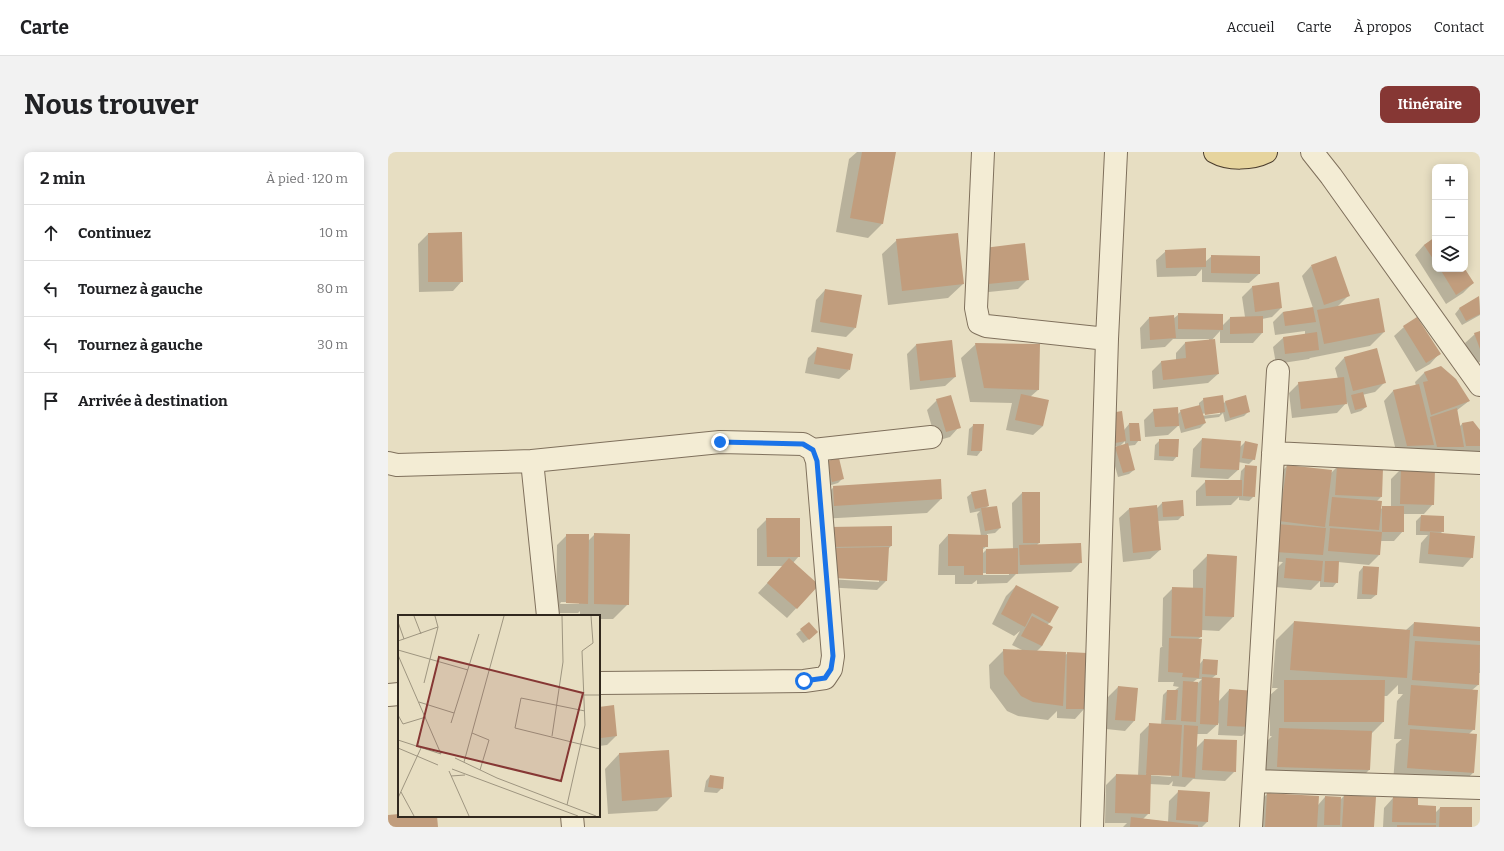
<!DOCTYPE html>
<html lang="fr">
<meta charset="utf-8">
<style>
body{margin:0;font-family:Bitter,serif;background:#f2f2f2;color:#202124}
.controls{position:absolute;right:12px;top:12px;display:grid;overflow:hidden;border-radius:8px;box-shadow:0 2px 10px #0003}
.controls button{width:36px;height:36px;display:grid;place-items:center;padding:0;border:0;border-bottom:1px solid #e0e0e0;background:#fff;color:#202124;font:20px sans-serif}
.stop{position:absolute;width:12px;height:12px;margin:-9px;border:3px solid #1a73e8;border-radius:50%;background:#fff}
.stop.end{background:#1a73e8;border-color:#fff;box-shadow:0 1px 4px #0008}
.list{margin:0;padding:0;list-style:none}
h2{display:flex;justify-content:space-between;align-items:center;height:52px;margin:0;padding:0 16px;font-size:17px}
h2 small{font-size:13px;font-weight:400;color:#757577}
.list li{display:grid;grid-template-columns:26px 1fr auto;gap:12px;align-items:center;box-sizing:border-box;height:56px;padding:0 16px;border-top:1px solid #e0e0e0}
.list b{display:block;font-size:15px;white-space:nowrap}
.list em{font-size:13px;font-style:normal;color:#757577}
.icon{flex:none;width:22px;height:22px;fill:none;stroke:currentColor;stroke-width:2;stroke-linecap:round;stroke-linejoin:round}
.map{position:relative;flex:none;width:1092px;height:675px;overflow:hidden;border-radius:8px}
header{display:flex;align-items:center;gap:24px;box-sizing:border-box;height:56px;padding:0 20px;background:#fff;border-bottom:1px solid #e0e0e0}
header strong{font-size:19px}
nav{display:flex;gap:22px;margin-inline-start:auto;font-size:14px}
.intro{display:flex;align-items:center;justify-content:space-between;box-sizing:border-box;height:96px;padding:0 24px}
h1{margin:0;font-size:28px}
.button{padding:10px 18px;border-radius:8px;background:#863734;color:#fff;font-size:14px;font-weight:700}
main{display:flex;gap:24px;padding:0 24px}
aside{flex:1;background:#fff;border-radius:8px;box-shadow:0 2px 10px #0003}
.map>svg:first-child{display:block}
</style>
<header>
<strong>Carte</strong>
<nav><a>Accueil</a><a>Carte</a><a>À propos</a><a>Contact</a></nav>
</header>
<div class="intro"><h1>Nous trouver</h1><a class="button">Itinéraire</a></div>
<main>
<aside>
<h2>2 min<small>À pied · 120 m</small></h2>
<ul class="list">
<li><svg class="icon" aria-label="ahead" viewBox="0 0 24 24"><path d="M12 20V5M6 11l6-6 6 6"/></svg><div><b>Continuez</b></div><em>10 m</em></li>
<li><svg class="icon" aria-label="left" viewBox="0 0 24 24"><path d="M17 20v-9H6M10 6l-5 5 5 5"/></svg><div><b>Tournez à gauche</b></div><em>80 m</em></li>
<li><svg class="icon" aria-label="left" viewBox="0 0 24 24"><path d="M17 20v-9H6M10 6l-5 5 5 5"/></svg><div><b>Tournez à gauche</b></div><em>30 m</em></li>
<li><svg class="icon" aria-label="arrive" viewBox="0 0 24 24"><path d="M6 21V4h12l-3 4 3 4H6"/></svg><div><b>Arrivée à destination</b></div></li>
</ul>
</aside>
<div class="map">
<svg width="1092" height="675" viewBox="0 0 1092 675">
<rect width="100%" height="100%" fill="#e7dec2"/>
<path fill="#0003" fill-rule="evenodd" d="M469 0H507L494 72 480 86 448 80 461 7Z
M73 81 74 129 65 139 31 140 30 92 40 82Z
M1047 86V117H1075L1085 131 1075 141 1058 152 1027 103 1036 93Z
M509 88 575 132 560 146 500 153 494 102Z
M778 99 817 110 824 104 871 122 861 131 814 130V117L808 124 769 125 768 108Z
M587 106 640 127 630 137 591 141Z
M923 114 960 144 949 155 996 180 982 194 922 206 921 207 888 212 885 195 895 186 917 183V179L887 183 885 170 895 160 925 156 914 124Z
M890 131 893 156 884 165 874 167V181L865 191H832V179L823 189 830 222 820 231 765 237 764 219 773 210 788 208V201L797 191 821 189V187H785L777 195 753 197 752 176 761 166 785 167 791 162 834 174 842 166 857 165 854 145 864 135Z
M437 138 467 176 458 185 423 180 428 148Z
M1091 145 1092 163 1074 173 1067 162 1071 157Z
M1016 175 1051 202 1042 212 1028 220 1006 184Z
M1092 180V210L1084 212 1077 191 1087 182Z
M588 192 650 238 642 245 655 274 645 283 618 278 624 251 582 250 573 206Z
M528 193 567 225 557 234 522 238 519 202Z
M430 196 461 218 451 227 417 221 420 206Z
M956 206 997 230 987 240 974 243 978 255 973 259 963 262 959 250 949 261 904 266 901 241 911 231 950 227 947 216Z
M1053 215 1081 249 1068 259 1071 275 1074 272 1092 280V304L1009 303 996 249 1005 239 1028 234 1027 230 1036 221Z
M857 244 861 259 856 264 837 270 835 261 831 265 815 267 817 271 812 276 793 281 791 273 780 283 757 285 756 268 766 258 789 263 793 259 811 254V251L816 247 835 252 837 250ZM832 260V262L812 264V262Z
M549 248 571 275 562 285 548 289 539 258Z
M741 272 751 288 747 293 739 294 746 318 741 322 730 325 723 300 729 294 722 295ZM737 289V293L731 295Z
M586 273 593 299 589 304 579 303 581 277Z
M814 287 851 296 857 290 866 307 861 312 850 310V318L840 327 803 325 805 297Z
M772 288 789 304 785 309 766 308 767 293Z
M450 307 455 326 450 331 440 334 435 314Z
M858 314 866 344 861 349 851 348V345L843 353 808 354V339L818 329H852L853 319Z
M899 314 942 322 949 315 993 345 988 350 992 358 995 355H1003V327L1013 317 1045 352 1036 362H1015V379L1006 389H992L991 403 981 413 950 410 949 430 945 435H932V429L923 438 887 435 888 417 895 410 878 409 885 328Z
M446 335 553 347 539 361 432 367 431 349Z
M584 341 600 354 597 357 612 376 607 381 599 382V394L594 398V402L598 398 625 397 624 351 634 341 651 391 649 393 693 410 683 420 628 422 619 431 589 432V428L584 432H567V423H550L551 393 560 383 593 384 589 362 592 359 582 361 579 345ZM593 421H621V423H593Z
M774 351 795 363 790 368 769 369 772 398 762 407 735 410 731 366 741 357 768 354V357Z
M1033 364 1055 379 1052 382 1084 405 1075 415 1031 411 1033 391 1040 383H1028V369Z
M379 367 411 404 405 411 430 433 399 466 370 441 395 414H369V377Z
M207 382 240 452 225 467H211V464H192V459L190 461H168L169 393 179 383 200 389ZM173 450H191V452H172Z
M432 386 503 394 500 397 498 429 489 438 436 435ZM440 425 491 428V430L440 427Z
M820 403 848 404 845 465 831 479 813 478V485L809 488 811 513 815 508 828 523 824 526 830 550 841 538 864 575 854 584 830 583 831 571 819 582H809L808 596 816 588 847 619 837 629 805 627 797 635 784 634 785 629 781 633 761 632V661L755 667 780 670 781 649 791 639 820 669 814 675H735L739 671H717L718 633 728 623 750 624 752 582 762 572 773 573 775 543 779 539H786L791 535 785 534 786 530H770L772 496 775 494H774L775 446 785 436 805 437V418ZM809 527H814L810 531 805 530ZM758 621 783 623V625L758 623Z
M975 415 988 443 983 447H969L971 420Z
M628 434 662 470 659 473 654 494 648 500 676 504 680 501 696 557 687 567 669 566V559L660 568 630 564 619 559 602 536 601 513 616 498 636 499 624 493 632 479 626 484 604 472 618 444Z
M906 470 1018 478 1026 471 1092 476V521H1091L1090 533 1083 539 1086 577 1080 583 1085 621 1070 635 1005 630 1008 592 1014 587H1006L1009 549 1015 542H1010V533L999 544H995V570L983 582 981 618 967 632 875 629 877 591 884 584H882V543L890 536H884L888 488Z
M413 478 424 485 415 491 408 482Z
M730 535 746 569 737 579 718 577 720 545Z
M225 554 228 584 219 593 211 594V556Z
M280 599 283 645 269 659 220 662 217 617 231 602Z
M322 624 334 636 329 641 316 640 318 629Z
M879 642 930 653 937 645 952 648 956 644 985 675H864L865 657Z
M1005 646 1047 661 1052 656 1083 675H995L996 656Z"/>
<path fill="#c19d7d" d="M474 0H508L495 72 462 66Z
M74 80 75 130H40V81Z
M570 81 576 132 514 139 508 87Z
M1047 85V110L1036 93Z
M637 91 641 128 600 132 596 96Z
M818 96V115L778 116 777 98Z
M823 103 872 104V122L823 121Z
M948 104 962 144 936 153 923 113Z
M1052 117H1077L1086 131 1068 143Z
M891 130 894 156 867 160 864 134Z
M437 137 474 143 468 176 432 170Z
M1091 144 1092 162 1078 169 1071 156Z
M991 146 997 180 936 192 929 158Z
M925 155 928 170 897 174 895 160Z
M790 161 835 162V178L790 177Z
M786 163 788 186 762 188 761 165Z
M875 164V181L842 182V165Z
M1029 165 1053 202 1038 211 1015 174Z
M1092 179V197L1086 181Z
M929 180 931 198 897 202 895 185Z
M827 187 831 222 775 228 773 209 798 206 797 190Z
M564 188 568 225 532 229 528 192Z
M587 191 652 192 651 238 596 236Z
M429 195 465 202 462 218 426 212Z
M989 196 998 231 965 239 956 205Z
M1053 214 1068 227 1082 249 1043 263 1035 230 1040 229 1036 220Z
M956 225 959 252 913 257 910 230Z
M1031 232 1046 293 1019 294 1005 238Z
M975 240 979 255 967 258 963 243Z
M633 242 661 248 655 274 627 268Z
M563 243 573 276 558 280 548 247Z
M835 243 837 260 817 263 815 246Z
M858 243 862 260 842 266 837 249Z
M812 253 818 271 797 277 792 258Z
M790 255 791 274 767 275 765 257Z
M1069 256 1076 295H1049L1042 265Z
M734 259 738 289 727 291 722 261Z
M1085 269 1092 278V294H1078L1074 271Z
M741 271H751L753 289H742Z
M585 272H596L594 299H583Z
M814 286 853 289 851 318 812 316Z
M771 287H791L790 305 771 304Z
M857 289 870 292 867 308 854 306Z
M740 291 747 318 735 321 727 295Z
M451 306 456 327 444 330 439 309Z
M857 313 869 314 867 345 855 344Z
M899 313 944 318 937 375 891 369Z
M949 314 995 316 994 345 947 343Z
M1013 316 1047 317 1046 353 1012 352Z
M553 327 554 347 446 354 445 334Z
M817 328H854V344H818Z
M598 337 601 354 587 357 583 340Z
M634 340H652V391H635Z
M944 345 994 349 991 378 941 374Z
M795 348 796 364 775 365 774 350Z
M769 353 773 398 745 401 741 356Z
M609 354 613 376 597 379 593 356Z
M994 354H1016V380H994Z
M1033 363 1056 364V380L1032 379Z
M378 366H412V405H379Z
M889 372 938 376 935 403 887 400Z
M504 374V394L442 395 441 375Z
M942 376 994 380 992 403 940 399Z
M1042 380 1087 384 1085 406 1040 402Z
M206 381 242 382 241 453 206 452Z
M178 382H201L200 452 178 451Z
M560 382 600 383V395H595V423H576V414H560Z
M693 391 694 411 632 413 631 393Z
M501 395 499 429 445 426 447 396Z
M630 396V422H598V397Z
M819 402 849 404 846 465 817 464Z
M401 406 431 433 409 457 379 431Z
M898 406 935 409 933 429 896 426Z
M937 409H951L950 431 936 430Z
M975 414 991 415 989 443 974 442Z
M628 433 671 455 662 471 644 461 637 475 613 462Z
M784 435 815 436 814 485 783 484Z
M644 464 665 475 654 494 633 484Z
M906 469 1022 478 1019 526 902 518Z
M421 470 430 480 421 488 412 477Z
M1026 470 1092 475V489L1025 484Z
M781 486 814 487 811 526 794 525 795 521 780 520Z
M1027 489 1092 493 1091 533 1024 528Z
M615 497 678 500 675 554 645 550 633 544 616 522Z
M679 500 699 501 697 557H678Z
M815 507 830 508 829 523 814 522Z
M814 525 832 526 830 573 812 572Z
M896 528H997L996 570H896Z
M795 529 810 530 808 570 793 569Z
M1023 533 1090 538 1087 578 1020 573Z
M730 534 750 536 747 569 727 568Z
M841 537 867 539 865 575 839 574Z
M779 538H790L788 568H777Z
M226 553 229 584 213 586 211 555Z
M761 571 794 573 791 624 763 623 762 662 727 661 728 622 758 623Z
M796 573 810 574 807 626 794 625Z
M891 576 984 579 982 618 889 615Z
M1022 577 1089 582 1086 621 1019 616Z
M816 587 849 588 848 620 814 618Z
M281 598 284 645 234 649 231 601Z
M322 623 336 625 335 637 320 635Z
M790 638 822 640 820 670 788 668Z
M879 641 931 644 929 675H877Z
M956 643 988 645 986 675H954Z
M937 644 953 645 952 673H936Z
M1005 645 1030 646V653L1048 654V671L1004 670Z
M1052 655H1084V675H1051Z
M11 662V664H49L50 675H0V663Z
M743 665 810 673V675H742Z
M1009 673H1048V675H1009Z"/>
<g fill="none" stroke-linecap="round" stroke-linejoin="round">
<defs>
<path id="minor" d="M595 0 588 156 591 171 598 174 719 187
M924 0 943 24 1092 233
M425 298 543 285
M885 301 1092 311
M144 309 160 464
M0 311 9 313 144 309 332 290 415 292 425 298 429 309 445 504 443 517 437 526 416 529 211 531
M0 543 11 542
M866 629 1092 636
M184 664 185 675
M704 675 719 187 728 0
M863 675 890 219"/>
<path id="major" d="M827 0C841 8 864 7 878 0"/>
</defs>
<use href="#minor" stroke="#7f705c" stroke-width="24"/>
<use href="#major" stroke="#4d3f2f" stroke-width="24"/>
<use href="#minor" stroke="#f3ecd4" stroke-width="22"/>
<use href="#major" stroke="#e6d49e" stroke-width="22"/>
</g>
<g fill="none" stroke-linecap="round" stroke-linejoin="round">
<path stroke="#1a73e8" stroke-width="5" d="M332 290 415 292 425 298 429 309 445 504 443 517 437 526 416 529"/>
</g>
<g transform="translate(10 463)">
<rect width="202" height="202" fill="#e7dec2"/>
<path fill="none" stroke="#9e9580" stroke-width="1" d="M16 1 23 19M0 7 6 24M0 26 40 12M0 35 70 55M0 40 43 139M26 68 40 12 37 1M186 80H202M21 87 56 98M187 96 123 83 117 113 202 134M0 100 5 109 28 102M53 108 81 19M74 118 91 125 82 155M154 121 165 47 164 1M0 125 43 139M0 133 40 150M57 143 99 163 198 201M66 147 106 1M54 154 180 201M51 156 71 201M53 161 67 160M3 177 16 201M0 183 23 133M169 190 187 110 184 36 195 28 193 1"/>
<path fill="#863734" fill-opacity="0.15" stroke="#863734" stroke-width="2" d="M41 42 185 78 163 166 19 131Z"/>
<rect width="202" height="202" fill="none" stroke="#31281e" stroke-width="2"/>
</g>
</svg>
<div class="controls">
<button>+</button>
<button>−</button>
<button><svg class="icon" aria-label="layers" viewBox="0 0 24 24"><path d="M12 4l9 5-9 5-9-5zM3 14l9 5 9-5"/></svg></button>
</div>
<div class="stop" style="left:416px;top:529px"></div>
<div class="stop end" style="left:332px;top:290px"></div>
</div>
</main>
